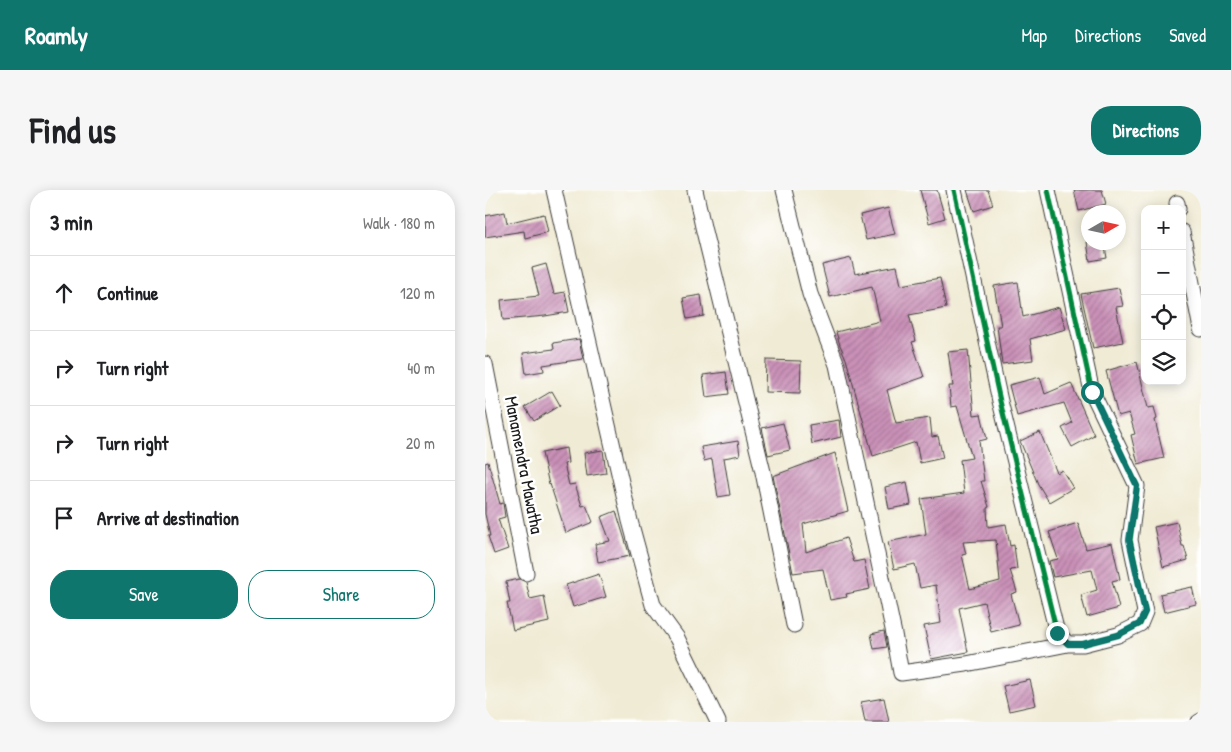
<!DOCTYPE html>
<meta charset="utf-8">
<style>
body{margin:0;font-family:"Patrick Hand",sans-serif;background:#f6f6f6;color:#202124}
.controls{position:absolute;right:15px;top:15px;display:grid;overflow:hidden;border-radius:10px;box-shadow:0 2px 12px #0003}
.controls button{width:45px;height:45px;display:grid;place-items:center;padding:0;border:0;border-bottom:1px solid #e0e0e0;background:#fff;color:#202124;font:25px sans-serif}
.compass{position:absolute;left:596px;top:15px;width:45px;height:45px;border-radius:50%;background:#fff;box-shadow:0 2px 12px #0003;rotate:81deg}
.stop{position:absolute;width:15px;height:15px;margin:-11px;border:4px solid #0f766e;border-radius:50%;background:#fff}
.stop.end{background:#0f766e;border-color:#fff;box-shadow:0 1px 5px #0008}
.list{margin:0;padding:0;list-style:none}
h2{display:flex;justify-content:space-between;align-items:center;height:65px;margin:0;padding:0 20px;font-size:21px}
h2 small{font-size:16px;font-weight:400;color:#757577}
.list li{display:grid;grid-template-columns:32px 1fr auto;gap:15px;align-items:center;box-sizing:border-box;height:75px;padding:0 20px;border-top:1px solid #e0e0e0}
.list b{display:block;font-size:19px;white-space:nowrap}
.list em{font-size:16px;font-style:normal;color:#757577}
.actions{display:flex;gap:10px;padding:15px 20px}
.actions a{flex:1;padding:11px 0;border:1px solid #0f766e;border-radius:20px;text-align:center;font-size:18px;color:#0f766e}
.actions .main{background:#0f766e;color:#fff}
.icon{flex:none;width:28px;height:28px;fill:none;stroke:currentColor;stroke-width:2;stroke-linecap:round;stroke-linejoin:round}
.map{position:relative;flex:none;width:716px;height:532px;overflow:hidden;border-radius:20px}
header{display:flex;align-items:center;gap:30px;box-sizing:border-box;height:70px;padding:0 25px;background:#0f766e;color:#fff}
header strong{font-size:24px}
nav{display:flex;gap:28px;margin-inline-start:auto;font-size:18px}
.intro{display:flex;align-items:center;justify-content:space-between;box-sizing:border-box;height:120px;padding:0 30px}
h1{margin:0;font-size:35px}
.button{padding:12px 22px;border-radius:20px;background:#0f766e;color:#fff;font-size:18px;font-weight:700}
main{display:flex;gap:30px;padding:0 30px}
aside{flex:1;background:#fff;border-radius:20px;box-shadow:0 2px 12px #0003}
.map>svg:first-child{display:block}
</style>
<header>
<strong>Roamly</strong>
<nav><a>Map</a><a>Directions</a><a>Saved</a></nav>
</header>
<div class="intro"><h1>Find us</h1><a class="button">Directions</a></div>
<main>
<aside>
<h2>3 min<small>Walk · 180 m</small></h2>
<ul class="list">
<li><svg class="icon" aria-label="ahead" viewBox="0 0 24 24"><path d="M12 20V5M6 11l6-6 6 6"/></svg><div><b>Continue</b></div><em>120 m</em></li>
<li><svg class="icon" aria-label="right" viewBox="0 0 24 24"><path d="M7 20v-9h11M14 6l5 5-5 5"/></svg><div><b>Turn right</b></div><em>40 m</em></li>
<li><svg class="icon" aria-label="right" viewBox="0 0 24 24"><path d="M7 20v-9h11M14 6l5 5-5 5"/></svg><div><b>Turn right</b></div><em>20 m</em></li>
<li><svg class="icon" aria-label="arrive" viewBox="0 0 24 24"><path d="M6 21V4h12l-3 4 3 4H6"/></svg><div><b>Arrive at destination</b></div></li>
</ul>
<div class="actions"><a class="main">Save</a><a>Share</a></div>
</aside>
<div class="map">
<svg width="716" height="532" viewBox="0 0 716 532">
<defs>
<pattern id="building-hatch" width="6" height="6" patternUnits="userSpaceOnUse" patternTransform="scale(1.25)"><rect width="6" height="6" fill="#ca91b8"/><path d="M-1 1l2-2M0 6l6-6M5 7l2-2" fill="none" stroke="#a37695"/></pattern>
</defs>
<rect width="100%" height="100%" fill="#fff"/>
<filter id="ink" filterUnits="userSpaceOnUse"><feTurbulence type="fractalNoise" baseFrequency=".02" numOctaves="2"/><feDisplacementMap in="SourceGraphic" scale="10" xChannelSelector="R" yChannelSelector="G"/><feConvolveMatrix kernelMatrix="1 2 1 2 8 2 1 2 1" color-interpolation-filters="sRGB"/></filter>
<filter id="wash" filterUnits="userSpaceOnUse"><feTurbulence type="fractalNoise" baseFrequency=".0096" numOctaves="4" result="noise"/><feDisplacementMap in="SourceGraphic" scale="20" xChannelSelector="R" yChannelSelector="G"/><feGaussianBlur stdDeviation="1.12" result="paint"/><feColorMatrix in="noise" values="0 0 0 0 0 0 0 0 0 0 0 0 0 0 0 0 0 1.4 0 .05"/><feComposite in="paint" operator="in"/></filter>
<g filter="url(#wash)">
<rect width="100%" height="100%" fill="#f0ebd4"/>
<g id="blocks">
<path fill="url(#building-hatch)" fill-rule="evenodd" d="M435 0H452L460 28 444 33Z
M482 0H503L508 15 489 21Z
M589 0H617L621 14 594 21Z
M403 18 410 44 381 50 375 25Z
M20 22 22 33 59 24 63 42 40 48 39 41 0 47V26Z
M602 52H619L622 68 605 71Z
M366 68 370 84 412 76 416 95 455 88 461 118 424 125 431 151 427 152 439 187 402 200 411 233 445 228 447 247 453 246 458 268 435 273 431 252 388 266 361 169 355 155 351 142 395 131 387 97 345 107 337 75Z
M61 74 69 104 80 102 84 122 60 126 18 130 16 110 54 106 47 78Z
M533 92 538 127 574 117 581 139 545 149 548 170 517 174 512 136H516L509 96Z
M634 98 638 116 631 117 638 152 608 158 596 104Z
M216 105 219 126 202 129 198 108Z
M94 149 98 169 58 175 59 181 41 184 38 163 69 159 68 153Z
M483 160 489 225 496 224 502 249 494 251 499 291H496L504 317 502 318 503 337 521 334 525 356 529 355 532 379 525 380 532 402 526 404 534 435 506 442 499 412 474 418 483 462 446 469 439 436 456 433 451 395 435 398 430 374 409 379 403 352 441 344 436 309 479 303 475 270 487 268 472 216 466 217 464 196H468L463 162ZM511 350 515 391 485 399 477 365 481 364 478 352Z
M281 170 316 171 315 203 280 202Z
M652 172 663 218 669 217 672 229 670 230 679 268 653 274 646 245 650 244 644 223 633 226 621 181Z
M241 182 244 204 221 207 218 185Z
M555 187 560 204 586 193 609 245 587 257 577 238 587 233 579 213 532 226 524 195Z
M67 201 75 215 49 231 40 217Z
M354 230 356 247 327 254 324 235Z
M298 233 305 260 283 265 277 238Z
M555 242 572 283 577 280 588 298 564 312 553 294 535 251Z
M253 251 255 265 239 268 245 305 233 307 227 269 219 271 216 257Z
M81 258 83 273 79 274 84 295 90 294 97 316 101 315 108 332 81 343 65 294 64 295 57 263Z
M118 260 121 283 102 286 99 263Z
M350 263 363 321 318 334 321 362 361 348 369 372 379 370 385 399 361 404 362 407 345 410 338 379 308 383 288 286Z
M3 272 15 314 18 313 20 327 13 329 23 359 9 364 3 346H5L0 324V273Z
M422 292 426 315 404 319 400 297Z
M131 321 145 366 113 372 110 354 125 351 116 327Z
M692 332 697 356H699L703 370 678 377 669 337Z
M593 333 601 359 627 353 635 389 627 391 634 418 602 427 596 405 612 400 607 380 568 387 564 371 573 369 564 342Z
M114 384 121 407 88 417 81 395Z
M34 389 41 392 45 409 59 406 64 432 28 440 22 413H25L21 392Z
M707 397 711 414 679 422 675 404Z
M399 441 402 457 389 459 386 444Z
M545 490 551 515 524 521 518 496Z
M399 508 404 532H380L376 512Z"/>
</g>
</g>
<g filter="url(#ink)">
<use href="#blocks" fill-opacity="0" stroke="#3c3b38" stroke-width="1"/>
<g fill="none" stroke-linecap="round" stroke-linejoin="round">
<defs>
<path id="street" d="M69 0 145 331 168 415 192 448 233 532
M210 0 218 37 278 282 309 435
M299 0 325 104 352 175 409 444 416 483 481 474 583 454
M469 0 515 211 572 443 583 454H598L633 445 655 434 660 422 645 350 652 296 607 202 563 0
M692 13 693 19
M697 42 716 139
M0 174 41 383
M714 532 716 531"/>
</defs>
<use href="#street" stroke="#3c3b38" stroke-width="17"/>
<use href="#street" stroke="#fff" stroke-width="15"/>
<defs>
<path id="cycleway" d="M469 0 515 211 572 443 583 454H598L633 445 655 434 660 422 645 350 652 296 607 202 563 0"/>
</defs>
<use href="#cycleway" stroke="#fff" stroke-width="8"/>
<use href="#cycleway" stroke="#00873e" stroke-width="5"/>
</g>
</g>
<g fill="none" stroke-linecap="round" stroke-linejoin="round" filter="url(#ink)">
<path stroke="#0f766e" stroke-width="6" d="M572 443 583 454H598L633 445 654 434 660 422 644 350 652 296 607 202"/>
</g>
<g text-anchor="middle" stroke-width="5" stroke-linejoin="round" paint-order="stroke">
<g font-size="18" fill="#1c1c1c" stroke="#fff">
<text transform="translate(39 275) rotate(79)" y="6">Manamendra Mawatha</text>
</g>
</g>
</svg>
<div class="controls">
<button>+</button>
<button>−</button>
<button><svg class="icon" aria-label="locate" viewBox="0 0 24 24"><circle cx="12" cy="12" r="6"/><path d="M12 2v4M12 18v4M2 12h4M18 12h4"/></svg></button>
<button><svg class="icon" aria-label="layers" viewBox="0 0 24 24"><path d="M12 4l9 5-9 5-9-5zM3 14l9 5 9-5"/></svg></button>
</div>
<svg class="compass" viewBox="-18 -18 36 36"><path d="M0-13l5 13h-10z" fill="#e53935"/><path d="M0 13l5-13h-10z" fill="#757577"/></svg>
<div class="stop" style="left:607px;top:202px"></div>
<div class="stop end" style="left:572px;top:443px"></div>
</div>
</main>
